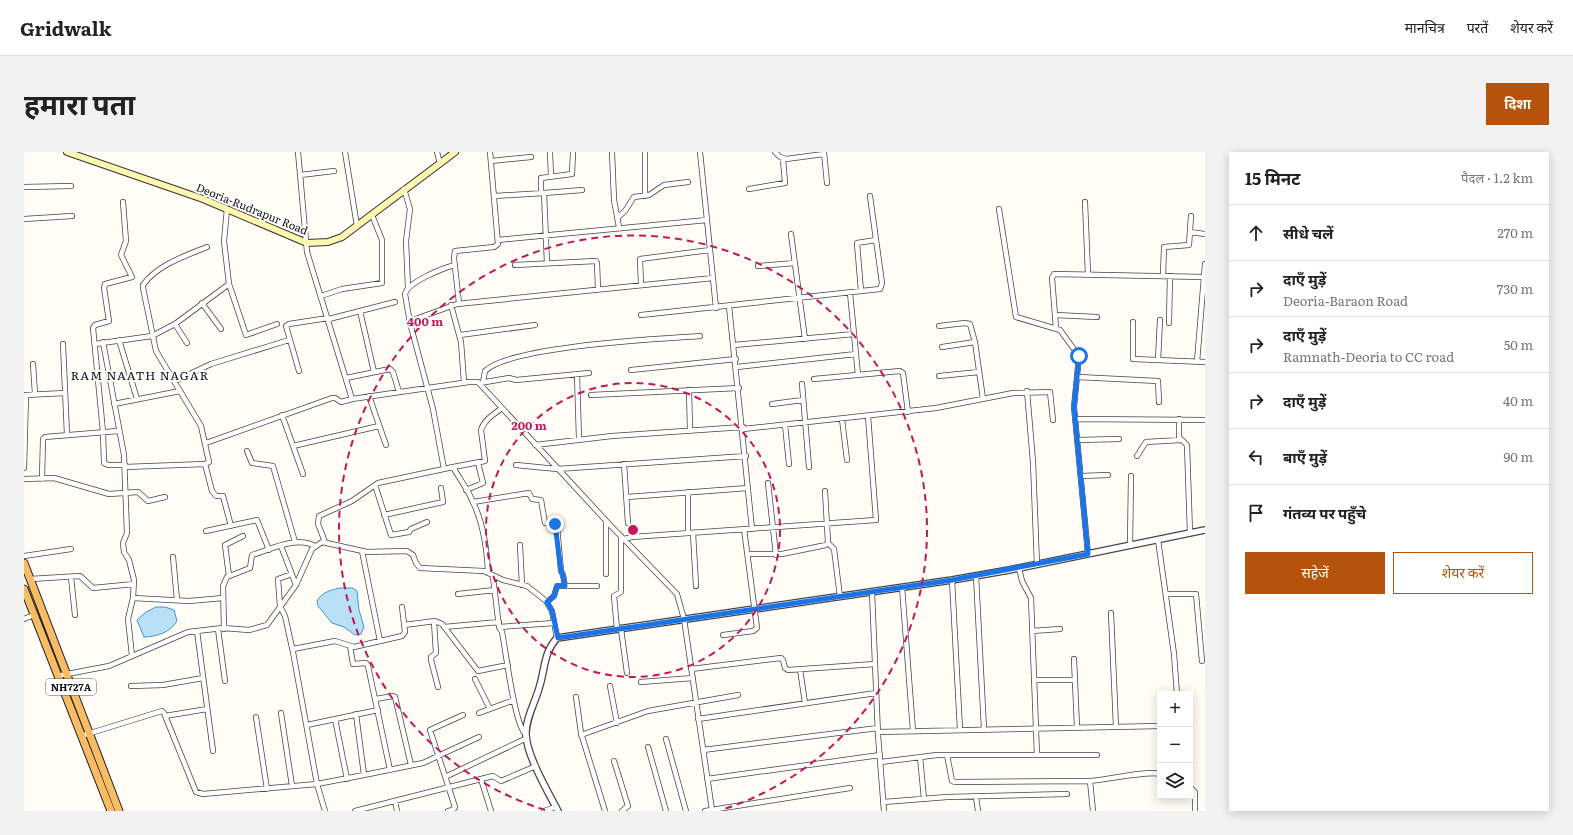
<!DOCTYPE html>
<html lang="hi">
<meta charset="utf-8">
<style>
body{margin:0;font-family:Literata,"Noto Sans Devanagari",serif;background:#f2f2f2;color:#222}
.controls{position:absolute;right:12px;bottom:12px;display:grid;overflow:hidden;border-radius:0px;box-shadow:0 2px 10px #0003}
.controls button{width:36px;height:36px;display:grid;place-items:center;padding:0;border:0;border-bottom:1px solid #e0e0e0;background:#fff;color:#222;font:20px sans-serif}
.stop{position:absolute;width:12px;height:12px;margin:-9px;border:3px solid #1a73e8;border-radius:50%;background:#fff}
.stop.end{background:#1a73e8;border-color:#fff;box-shadow:0 1px 4px #0008}
.list{margin:0;padding:0;list-style:none}
h2{display:flex;justify-content:space-between;align-items:center;height:52px;margin:0;padding:0 16px;font-size:17px}
h2 small{font-size:13px;font-weight:400;color:#767676}
.list li{display:grid;grid-template-columns:26px 1fr auto;gap:12px;align-items:center;box-sizing:border-box;height:56px;padding:0 16px;border-top:1px solid #e0e0e0}
.list b{display:block;font-size:15px;white-space:nowrap}
.list p{margin:0;font-size:13px;white-space:nowrap;color:#767676}
.list em{font-size:13px;font-style:normal;color:#767676}
.actions{display:flex;gap:8px;padding:12px 16px}
.actions a{flex:1;padding:9px 0;border:1px solid #b45309;border-radius:0px;text-align:center;font-size:14px;color:#b45309}
.actions .main{background:#b45309;color:#fff}
.icon{flex:none;width:22px;height:22px;fill:none;stroke:currentColor;stroke-width:2;stroke-linecap:round;stroke-linejoin:round}
.map{position:relative;flex:none;width:1181px;height:659px;overflow:hidden;border-radius:0px}
header{display:flex;align-items:center;gap:24px;box-sizing:border-box;height:56px;padding:0 20px;background:#fff;border-bottom:1px solid #e0e0e0}
header strong{font-size:19px}
nav{display:flex;gap:22px;margin-inline-start:auto;font-size:14px}
.intro{display:flex;align-items:center;justify-content:space-between;box-sizing:border-box;height:96px;padding:0 24px}
h1{margin:0;font-size:28px}
.button{padding:10px 18px;border-radius:0px;background:#b45309;color:#fff;font-size:14px;font-weight:700}
main{display:flex;gap:24px;padding:0 24px}
aside{flex:1;background:#fff;border-radius:0px;box-shadow:0 2px 10px #0003}
.map>svg:first-child{display:block}
</style>
<header>
<strong>Gridwalk</strong>
<nav><a>मानचित्र</a><a>परतें</a><a>शेयर करें</a></nav>
</header>
<div class="intro"><h1>हमारा पता</h1><a class="button">दिशा</a></div>
<main>
<div class="map">
<svg width="1181" height="659" viewBox="0 0 1181 659">
<rect width="100%" height="100%" fill="#fffdf5"/>
<path fill="#b9e0f7" stroke="#3f96cf" d="M316 436H329L333 439 335 458 340 475 337 482 331 483 320 475 308 471 294 454 293 449C298 440 307 438 316 436Z
M132 455H141L150 458 153 469C147 480 132 485 120 485L113 468 122 460Z"/>
<g fill="none" stroke-linecap="round" stroke-linejoin="round">
<defs>
<path id="minor" d="M274 0 283 100 328 247 445 230H454L586 373 653 442 660 467 688 658
M321 0 333 74
M413 0 416 12
M526 0 527 24
M588 0 590 48 595 75
M621 0V44
M676 0 692 156
M751 0 756 5 762 7 800 2
M800 0 803 31
M467 9 507 5
M276 23 310 19
M0 35 47 34
M380 37 386 57 382 89 384 136
M725 37 761 31 759 7
M517 40V26L548 22 549 0
M520 41 558 38
M470 44 520 41 523 111
M99 50 102 89 97 103 108 125 81 132 80 136 85 169 71 173 69 176 79 280 80 311 84 313H101
M1061 50 1064 122
M975 57 992 165 1036 178 1055 204 1050 255 1064 402
M593 66 601 59 610 45 625 43 640 33 664 30
M0 67 48 64
M1166 80 1181 82
M767 82 781 187
M474 88 683 68
M491 113 572 109 573 111 574 137
M734 114 771 111
M1139 124 1140 95 1165 93 1167 64
M205 132 222 183 253 172
M617 133 616 107 686 98
M837 139 833 91 852 88
M826 141 834 223
M297 144 318 137 358 131V88L348 63
M178 151 197 177
M435 151 430 106 431 99 470 95 474 92 466 0
M427 153 437 190 440 230
M705 154 728 377
M336 159 350 220
M617 163 856 137 858 131 846 44
M1031 163 1073 165
M305 167 371 150
M386 169 433 152 689 126
M1109 170V207L1181 210
M1145 171 1146 124
M151 172 163 191
M915 174 941 171 946 172 951 190 959 247
M1032 176 1028 126 1030 122 1180 125
M436 183 511 173
M95 188 113 247
M79 190 100 303 103 381 99 391 100 400 105 408 110 428 109 446 104 467 108 504
M39 192 43 283
M71 192 128 184 151 172 205 132 200 89 203 57
M710 193 830 182
M918 195 951 190
M1134 208 1136 168
M1173 210 1181 112
M9 212 11 242
M713 215 832 202
M607 218 712 207
M275 219 262 174 265 172 304 166
M553 222 555 287
M915 224 955 220
M1054 225 1134 229 1135 250
M322 226 366 217 369 220 375 240
M790 227 876 219 879 221 884 260
M151 229 187 212 265 188
M459 230 461 219C487 194 634 187 676 184
M456 231 485 226 492 228 565 221
M778 232 785 315
M665 238 666 278
M1003 239 1009 310 1013 413
M567 243 715 236
M345 244 362 293
M90 252 156 239
M748 252 779 248
M258 263 279 322
M818 267 823 308
M1052 267 1181 268
M1155 267V285L1163 293 1166 381
M761 273 765 312
M719 277 912 256 989 241 1026 240 1029 268
M1054 288 1095 287
M182 291 308 246H311L317 250 328 247
M511 293 588 284 719 275
M269 294 355 274
M223 299 228 311 249 314 271 390
M1113 304 1122 290 1157 288
M181 312 188 339 192 344H199L207 374
M600 312 604 371
M492 313 533 317 722 304
M101 315 181 312 185 310 177 274 132 199 119 136V133C133 113 161 104 183 95
M429 315 461 309 457 278C460 268 470 262 478 256
M0 316 2 243 41 241
M420 317 409 257 386 171 381 142C384 130 419 116 431 113
M1057 324 1084 323
M0 327 30 326 85 342 114 340 124 349 141 345
M18 327 19 287 21 285 94 279
M744 331 752 403
M351 333 367 383 385 380 387 377 403 370
M442 338 459 331 454 311
M664 340V381
M603 345 724 336
M449 350 505 341 508 347 517 348 521 371 531 372 533 374 537 419 539 423 541 434
M360 363 419 350 417 336
M182 379 233 368 245 398
M669 381 672 434
M600 387 608 385 852 368 844 264
M1134 388 1150 502 1153 542
M301 390 294 372 295 364 328 349 354 331 429 315C435 326 443 336 448 348 459 370 463 396 464 421
M804 391 810 397 816 445
M496 393 498 433
M257 394 272 433
M1106 394 1107 324
M338 399 356 489
M724 402H758L802 393 804 390 801 339
M0 404 47 397
M149 405 153 448
M995 416 998 429 1007 446 1013 603
M268 422 254 427 256 454 261 464 269 500 293 632 301 659
M582 422V369
M205 424 201 393 219 384
M952 424 960 577
M47 425 51 463
M469 425 475 475 478 480C482 499 490 572 502 583
M6 427 56 424 69 436 110 432
M928 428 936 578
M878 435 889 579
M848 440 854 583 860 659
M434 442 471 438
M1142 442H1172L1178 509
M109 446 165 449 199 446
M523 450 530 444 533 434H573
M1087 461 1092 575
M0 467 10 463
M410 470 412 501 407 505V508L414 535
M380 473 411 469 418 472 454 519 484 513
M420 475 475 470
M475 475 530 471
M194 477 201 529
M200 477 199 434 203 425 226 416 228 403C248 397 272 384 291 394
M593 477 590 444 597 440V384
M597 477 603 521
M173 479 189 599
M1008 479 1036 477
M699 483 729 479 733 476 720 377
M326 494 329 512 342 511 344 514 366 618
M269 497 311 489 330 495 378 484 381 480 378 455
M1050 507 1053 575
M667 517 757 506 759 508 761 516 764 518 851 512
M776 517 781 551
M33 524 85 514 164 480 199 476 225 478 243 473 272 433 288 397 298 390 343 400 383 399 389 403 392 411 396 416 460 419 479 428 503 434 522 449 528 459 533 486
M451 527 466 557
M1010 528H1051
M617 530 669 526
M107 534 139 533 179 526
M586 534 593 571
M552 545 557 581 581 659
M352 547 369 544 371 545 387 613
M257 561 268 634
M455 561 490 548
M332 562 340 623
M141 564 183 557
M232 565 243 637
M311 567 323 627
M674 567 852 541
M283 573 354 558
M854 580 1136 574
M557 583 624 559 714 543
M57 584 138 559 140 561 172 640 179 642 293 632 340 623 399 611 455 585
M642 587 662 659
M624 595 642 659
M679 598 854 576
M923 603 928 629 931 630 1066 629C1081 628 1126 618 1136 622
M896 605 900 647
M590 609 604 654 598 659
M857 610 913 603H1073
M421 625 503 586
M457 627 467 659
M683 627 856 603
M1066 629 1069 659
M1166 635 1171 640V659
M952 645 954 659
M371 649 373 659
M860 650 923 645 1043 642
M331 659 469 624 477 629 512 614
M424 659 429 658 431 655 406 578 439 563
M520 659 532 655
M681 659 826 636"/>
<path id="tertiary" d="M534 659C524 640 503 604 502 583 501 567 512 549 516 533 521 516 520 500 533 486L928 428 985 418 1181 378"/>
<path id="secondary" d="M43 0 179 47 283 91 304 90 318 85 431 0"/>
<path id="trunk" d="M0 411 95 659
M0 437 87 659"/>
</defs>
<use href="#minor" stroke="#444" stroke-width="6"/>
<use href="#tertiary" stroke="#444" stroke-width="8"/>
<use href="#secondary" stroke="#333" stroke-width="8"/>
<use href="#trunk" stroke="#222" stroke-width="9"/>
<use href="#minor" stroke="#fff" stroke-width="4.5"/>
<use href="#tertiary" stroke="#fff" stroke-width="5.5"/>
<use href="#secondary" stroke="#fff6b0" stroke-width="6"/>
<use href="#trunk" stroke="#f7bc64" stroke-width="7"/>
</g>
<g fill="none" stroke-linecap="round" stroke-linejoin="round">
<path stroke="#1a73e8" stroke-width="5" d="M531 372 537 419 539 423 541 434H533L530 444 523 450 528 459 534 486 928 428 1064 402 1050 255 1055 204"/>
</g>
<g fill="none" stroke="#c2185b" stroke-width="2" stroke-dasharray="7 5">
<circle cx="609" cy="378" r="147"/>
<path d="M521 658A294 294 0 1 1 697 658"/>
</g>
<g text-anchor="middle" stroke-width="4" stroke-linejoin="round" paint-order="stroke">
<rect fill="#fff" stroke="#585858" stroke-width="1" x="22" y="527" width="50" height="16" rx="3"/>
<g font-size="10" font-weight="bold" fill="#111">
<text x="47" y="539">NH727A</text>
</g>
<g font-size="11" fill="#111" stroke="#fff">
<text transform="translate(228 57) rotate(22)" y="4">Deoria-Rudrapur Road</text>
</g>
<g font-size="12" letter-spacing="1" fill="#111" stroke="#fff">
<text x="116" y="228">RAM NAATH NAGAR</text>
</g>
</g>
<circle cx="609" cy="378" r="6" fill="#c2185b" stroke="#fff" stroke-width="2"/>
<g font-size="12" text-anchor="middle" font-weight="bold" fill="#c2185b" stroke="#fff" stroke-width="4" stroke-linejoin="round" paint-order="stroke">
<text x="401" y="174">400 m</text>
<text x="505" y="278">200 m</text>
</g>
</svg>
<div class="controls">
<button>+</button>
<button>−</button>
<button><svg class="icon" aria-label="layers" viewBox="0 0 24 24"><path d="M12 4l9 5-9 5-9-5zM3 14l9 5 9-5"/></svg></button>
</div>
<div class="stop" style="left:1055px;top:204px"></div>
<div class="stop end" style="left:531px;top:372px"></div>
</div>
<aside>
<h2>15 मिनट<small>पैदल · 1.2 km</small></h2>
<ul class="list">
<li><svg class="icon" aria-label="ahead" viewBox="0 0 24 24"><path d="M12 20V5M6 11l6-6 6 6"/></svg><div><b>सीधे चलें</b></div><em>270 m</em></li>
<li><svg class="icon" aria-label="right" viewBox="0 0 24 24"><path d="M7 20v-9h11M14 6l5 5-5 5"/></svg><div><b>दाएँ मुड़ें</b><p>Deoria-Baraon Road</p></div><em>730 m</em></li>
<li><svg class="icon" aria-label="right" viewBox="0 0 24 24"><path d="M7 20v-9h11M14 6l5 5-5 5"/></svg><div><b>दाएँ मुड़ें</b><p>Ramnath-Deoria to CC road</p></div><em>50 m</em></li>
<li><svg class="icon" aria-label="right" viewBox="0 0 24 24"><path d="M7 20v-9h11M14 6l5 5-5 5"/></svg><div><b>दाएँ मुड़ें</b></div><em>40 m</em></li>
<li><svg class="icon" aria-label="left" viewBox="0 0 24 24"><path d="M17 20v-9H6M10 6l-5 5 5 5"/></svg><div><b>बाएँ मुड़ें</b></div><em>90 m</em></li>
<li><svg class="icon" aria-label="arrive" viewBox="0 0 24 24"><path d="M6 21V4h12l-3 4 3 4H6"/></svg><div><b>गंतव्य पर पहुँचे</b></div></li>
</ul>
<div class="actions"><a class="main">सहेजें</a><a>शेयर करें</a></div>
</aside>
</main>
